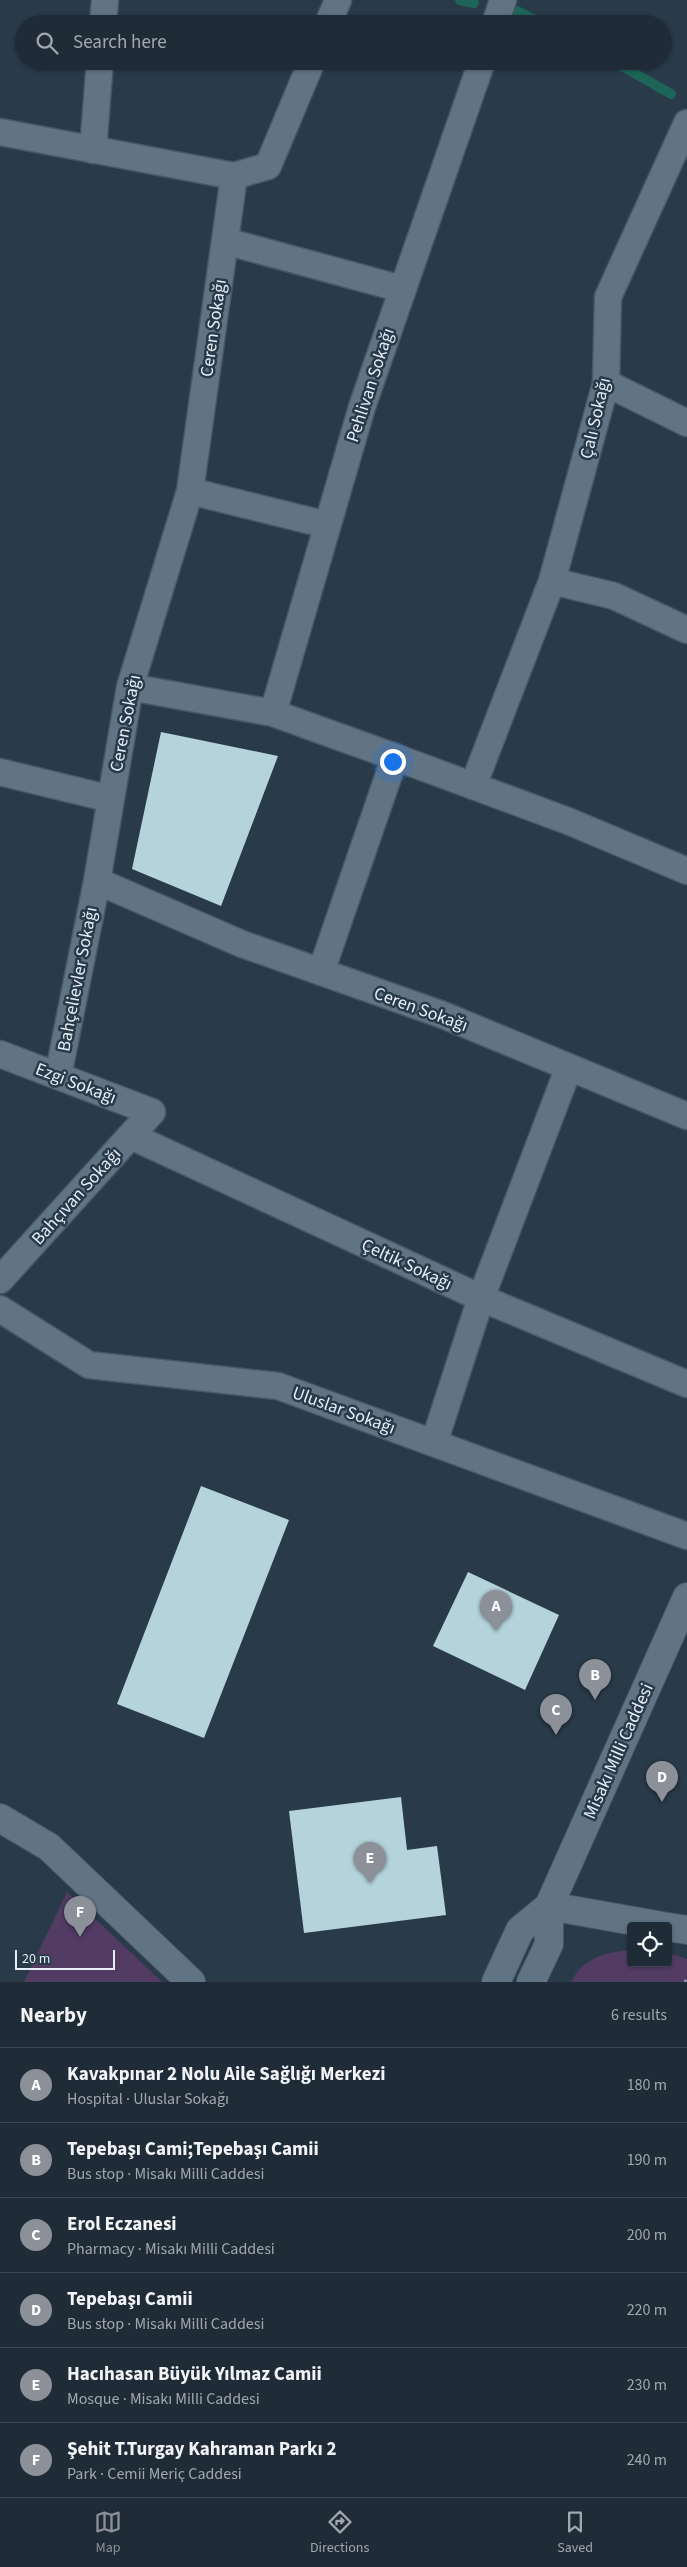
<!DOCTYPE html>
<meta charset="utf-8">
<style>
body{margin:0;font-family:"Source Sans 3",sans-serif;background:#2c3842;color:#f1f3f6}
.controls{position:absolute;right:15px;bottom:15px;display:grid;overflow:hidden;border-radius:5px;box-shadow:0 1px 4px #0004}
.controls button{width:45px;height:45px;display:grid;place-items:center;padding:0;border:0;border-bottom:1px solid #3c4852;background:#1f2c37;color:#f1f3f6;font:25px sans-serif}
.scale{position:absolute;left:15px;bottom:12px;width:100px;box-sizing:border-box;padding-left:5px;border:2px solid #e4eff8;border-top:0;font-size:14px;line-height:18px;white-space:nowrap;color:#e4eff8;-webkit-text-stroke:4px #293a49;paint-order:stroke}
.you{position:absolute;left:392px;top:761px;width:18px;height:18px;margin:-12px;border:4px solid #fff;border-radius:50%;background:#1a73e8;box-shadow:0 0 0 8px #1a73e833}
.badge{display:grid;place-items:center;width:32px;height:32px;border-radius:50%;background:#8c9099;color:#fff;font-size:16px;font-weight:700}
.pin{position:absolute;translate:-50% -41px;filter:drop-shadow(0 1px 2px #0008)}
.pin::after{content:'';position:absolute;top:26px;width:18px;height:15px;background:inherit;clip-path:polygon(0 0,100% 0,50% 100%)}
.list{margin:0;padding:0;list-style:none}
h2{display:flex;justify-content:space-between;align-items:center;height:65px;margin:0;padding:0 20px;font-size:21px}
h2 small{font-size:16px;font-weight:400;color:#a1a7ad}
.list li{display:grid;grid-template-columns:32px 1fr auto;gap:15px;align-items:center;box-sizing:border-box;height:75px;padding:0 20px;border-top:1px solid #3c4852}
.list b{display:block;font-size:19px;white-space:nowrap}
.list p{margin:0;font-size:16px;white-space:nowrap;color:#a1a7ad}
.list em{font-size:16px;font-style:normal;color:#a1a7ad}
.icon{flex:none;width:28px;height:28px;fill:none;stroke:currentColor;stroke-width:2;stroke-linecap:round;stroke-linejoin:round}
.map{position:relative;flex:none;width:687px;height:1982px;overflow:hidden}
.search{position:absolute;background:#1f2c37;box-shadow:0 1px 4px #0004;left:15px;right:15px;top:15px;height:55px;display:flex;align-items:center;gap:12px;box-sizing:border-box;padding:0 18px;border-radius:28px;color:#a1a7ad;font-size:19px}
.sheet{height:515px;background:#1f2c37}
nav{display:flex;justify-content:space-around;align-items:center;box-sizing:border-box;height:70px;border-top:1px solid #3c4852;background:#1f2c37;font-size:14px;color:#a1a7ad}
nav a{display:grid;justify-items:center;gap:2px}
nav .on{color:#8c9099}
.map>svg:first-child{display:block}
</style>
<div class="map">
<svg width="687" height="1982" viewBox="0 0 687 1982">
<rect width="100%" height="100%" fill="#293a49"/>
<path fill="#533c64" d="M67 1892 162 1982H24Z
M631 1950V1963H668V1953L687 1959V1982H571C583 1958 605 1952 631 1950Z"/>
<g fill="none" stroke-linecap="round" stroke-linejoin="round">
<path stroke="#1d6459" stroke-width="10" d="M460 0 474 3
M517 11 543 24
M613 61 671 94"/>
</g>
<path fill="#b4d3da" d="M161 732 278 756 221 906 132 869Z
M201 1486 289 1520 204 1738 117 1704Z
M468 1572 559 1615 525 1690 433 1646Z
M401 1797 407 1850 437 1846 446 1915 304 1933 289 1811Z"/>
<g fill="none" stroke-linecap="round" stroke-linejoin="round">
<defs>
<path id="minor" d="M103 24 105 0
M328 24 338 0
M495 24 503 0
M0 132 234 176 190 491 130 687 97 881 242 944 443 1015 687 1116
M93 150 100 61
M234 176 268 166 312 61
M225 241 402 289
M606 383 687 423
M190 491 327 525
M552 581 614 596 687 630
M130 687 273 713 395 757 321 972
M273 713 362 407 482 61
M395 757 568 821 687 871
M0 772 111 799
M473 786 552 581 606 383 608 297 687 123
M0 1054 152 1112 0 1280
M58 1076 97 881
M131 1136 481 1298 687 1384
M0 1309 89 1365 278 1386 687 1536
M434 1443 481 1298 569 1067"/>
<path id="tertiary" d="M0 1818 49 1847 191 1982
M549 1906 662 1926
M668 1927 687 1930
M496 1982 520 1930 549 1906
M531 1982 549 1944V1906L687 1597"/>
</defs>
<use href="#minor" stroke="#485763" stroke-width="29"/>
<use href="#tertiary" stroke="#485763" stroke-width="30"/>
<path stroke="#8795a1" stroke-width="3" stroke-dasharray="2.5 2.5" stroke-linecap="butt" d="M685 1982 687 1978"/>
<use href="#minor" stroke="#617484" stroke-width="26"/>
<use href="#tertiary" stroke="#617484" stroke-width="28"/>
</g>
<g text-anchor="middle" stroke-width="5" stroke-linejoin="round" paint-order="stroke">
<g font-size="18" fill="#e4eff8" stroke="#293a49">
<text transform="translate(213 328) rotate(-82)" y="6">Ceren Sokağı</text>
<text transform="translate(370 385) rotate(-72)" y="6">Pehlivan Sokağı</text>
<text transform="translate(595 418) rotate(-77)" y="6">Çalı Sokağı</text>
<text transform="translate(125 723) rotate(-79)" y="6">Ceren Sokağı</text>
<text transform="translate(77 979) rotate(-79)" y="6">Bahçelievler Sokağı</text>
<text transform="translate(421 1009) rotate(20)" y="6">Ceren Sokağı</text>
<text transform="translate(76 1083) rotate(21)" y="6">Ezgi Sokağı</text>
<text transform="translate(76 1196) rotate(-48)" y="6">Bahçıvan Sokağı</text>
<text transform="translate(407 1264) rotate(25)" y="6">Çeltik Sokağı</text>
<text transform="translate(344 1410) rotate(20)" y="6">Uluslar Sokağı</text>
<text transform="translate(618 1751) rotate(-66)" y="6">Misakı Milli Caddesi</text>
</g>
</g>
</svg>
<div class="controls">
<button><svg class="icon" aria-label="locate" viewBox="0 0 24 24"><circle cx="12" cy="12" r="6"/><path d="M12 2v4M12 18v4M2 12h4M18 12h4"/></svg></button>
</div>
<div class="scale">20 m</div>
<div class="you"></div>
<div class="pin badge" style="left:496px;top:1631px">A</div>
<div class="pin badge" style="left:595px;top:1700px">B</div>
<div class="pin badge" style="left:556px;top:1735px">C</div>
<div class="pin badge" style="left:662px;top:1802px">D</div>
<div class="pin badge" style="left:370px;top:1883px">E</div>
<div class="pin badge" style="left:80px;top:1937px">F</div>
<div class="search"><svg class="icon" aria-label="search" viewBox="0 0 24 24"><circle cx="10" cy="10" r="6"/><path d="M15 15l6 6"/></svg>Search here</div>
</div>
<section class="sheet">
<h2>Nearby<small>6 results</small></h2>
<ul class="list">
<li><span class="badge">A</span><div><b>Kavakpınar 2 Nolu Aile Sağlığı Merkezi</b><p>Hospital · Uluslar Sokağı</p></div><em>180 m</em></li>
<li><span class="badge">B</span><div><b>Tepebaşı Cami;Tepebaşı Camii</b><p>Bus stop · Misakı Milli Caddesi</p></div><em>190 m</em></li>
<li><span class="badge">C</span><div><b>Erol Eczanesi</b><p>Pharmacy · Misakı Milli Caddesi</p></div><em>200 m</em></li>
<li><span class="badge">D</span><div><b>Tepebaşı Camii</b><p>Bus stop · Misakı Milli Caddesi</p></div><em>220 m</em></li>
<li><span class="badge">E</span><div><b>Hacıhasan Büyük Yılmaz Camii</b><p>Mosque · Misakı Milli Caddesi</p></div><em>230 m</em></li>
<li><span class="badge">F</span><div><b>Şehit T.Turgay Kahraman Parkı 2</b><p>Park · Cemii Meriç Caddesi</p></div><em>240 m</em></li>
</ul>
</section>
<nav>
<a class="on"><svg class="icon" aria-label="map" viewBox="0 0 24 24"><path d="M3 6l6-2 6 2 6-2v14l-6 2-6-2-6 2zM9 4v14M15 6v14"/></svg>Map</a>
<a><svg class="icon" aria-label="directions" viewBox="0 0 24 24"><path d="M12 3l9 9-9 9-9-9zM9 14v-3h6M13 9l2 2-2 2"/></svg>Directions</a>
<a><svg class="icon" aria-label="saved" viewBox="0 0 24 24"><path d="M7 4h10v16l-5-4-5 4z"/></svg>Saved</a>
</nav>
